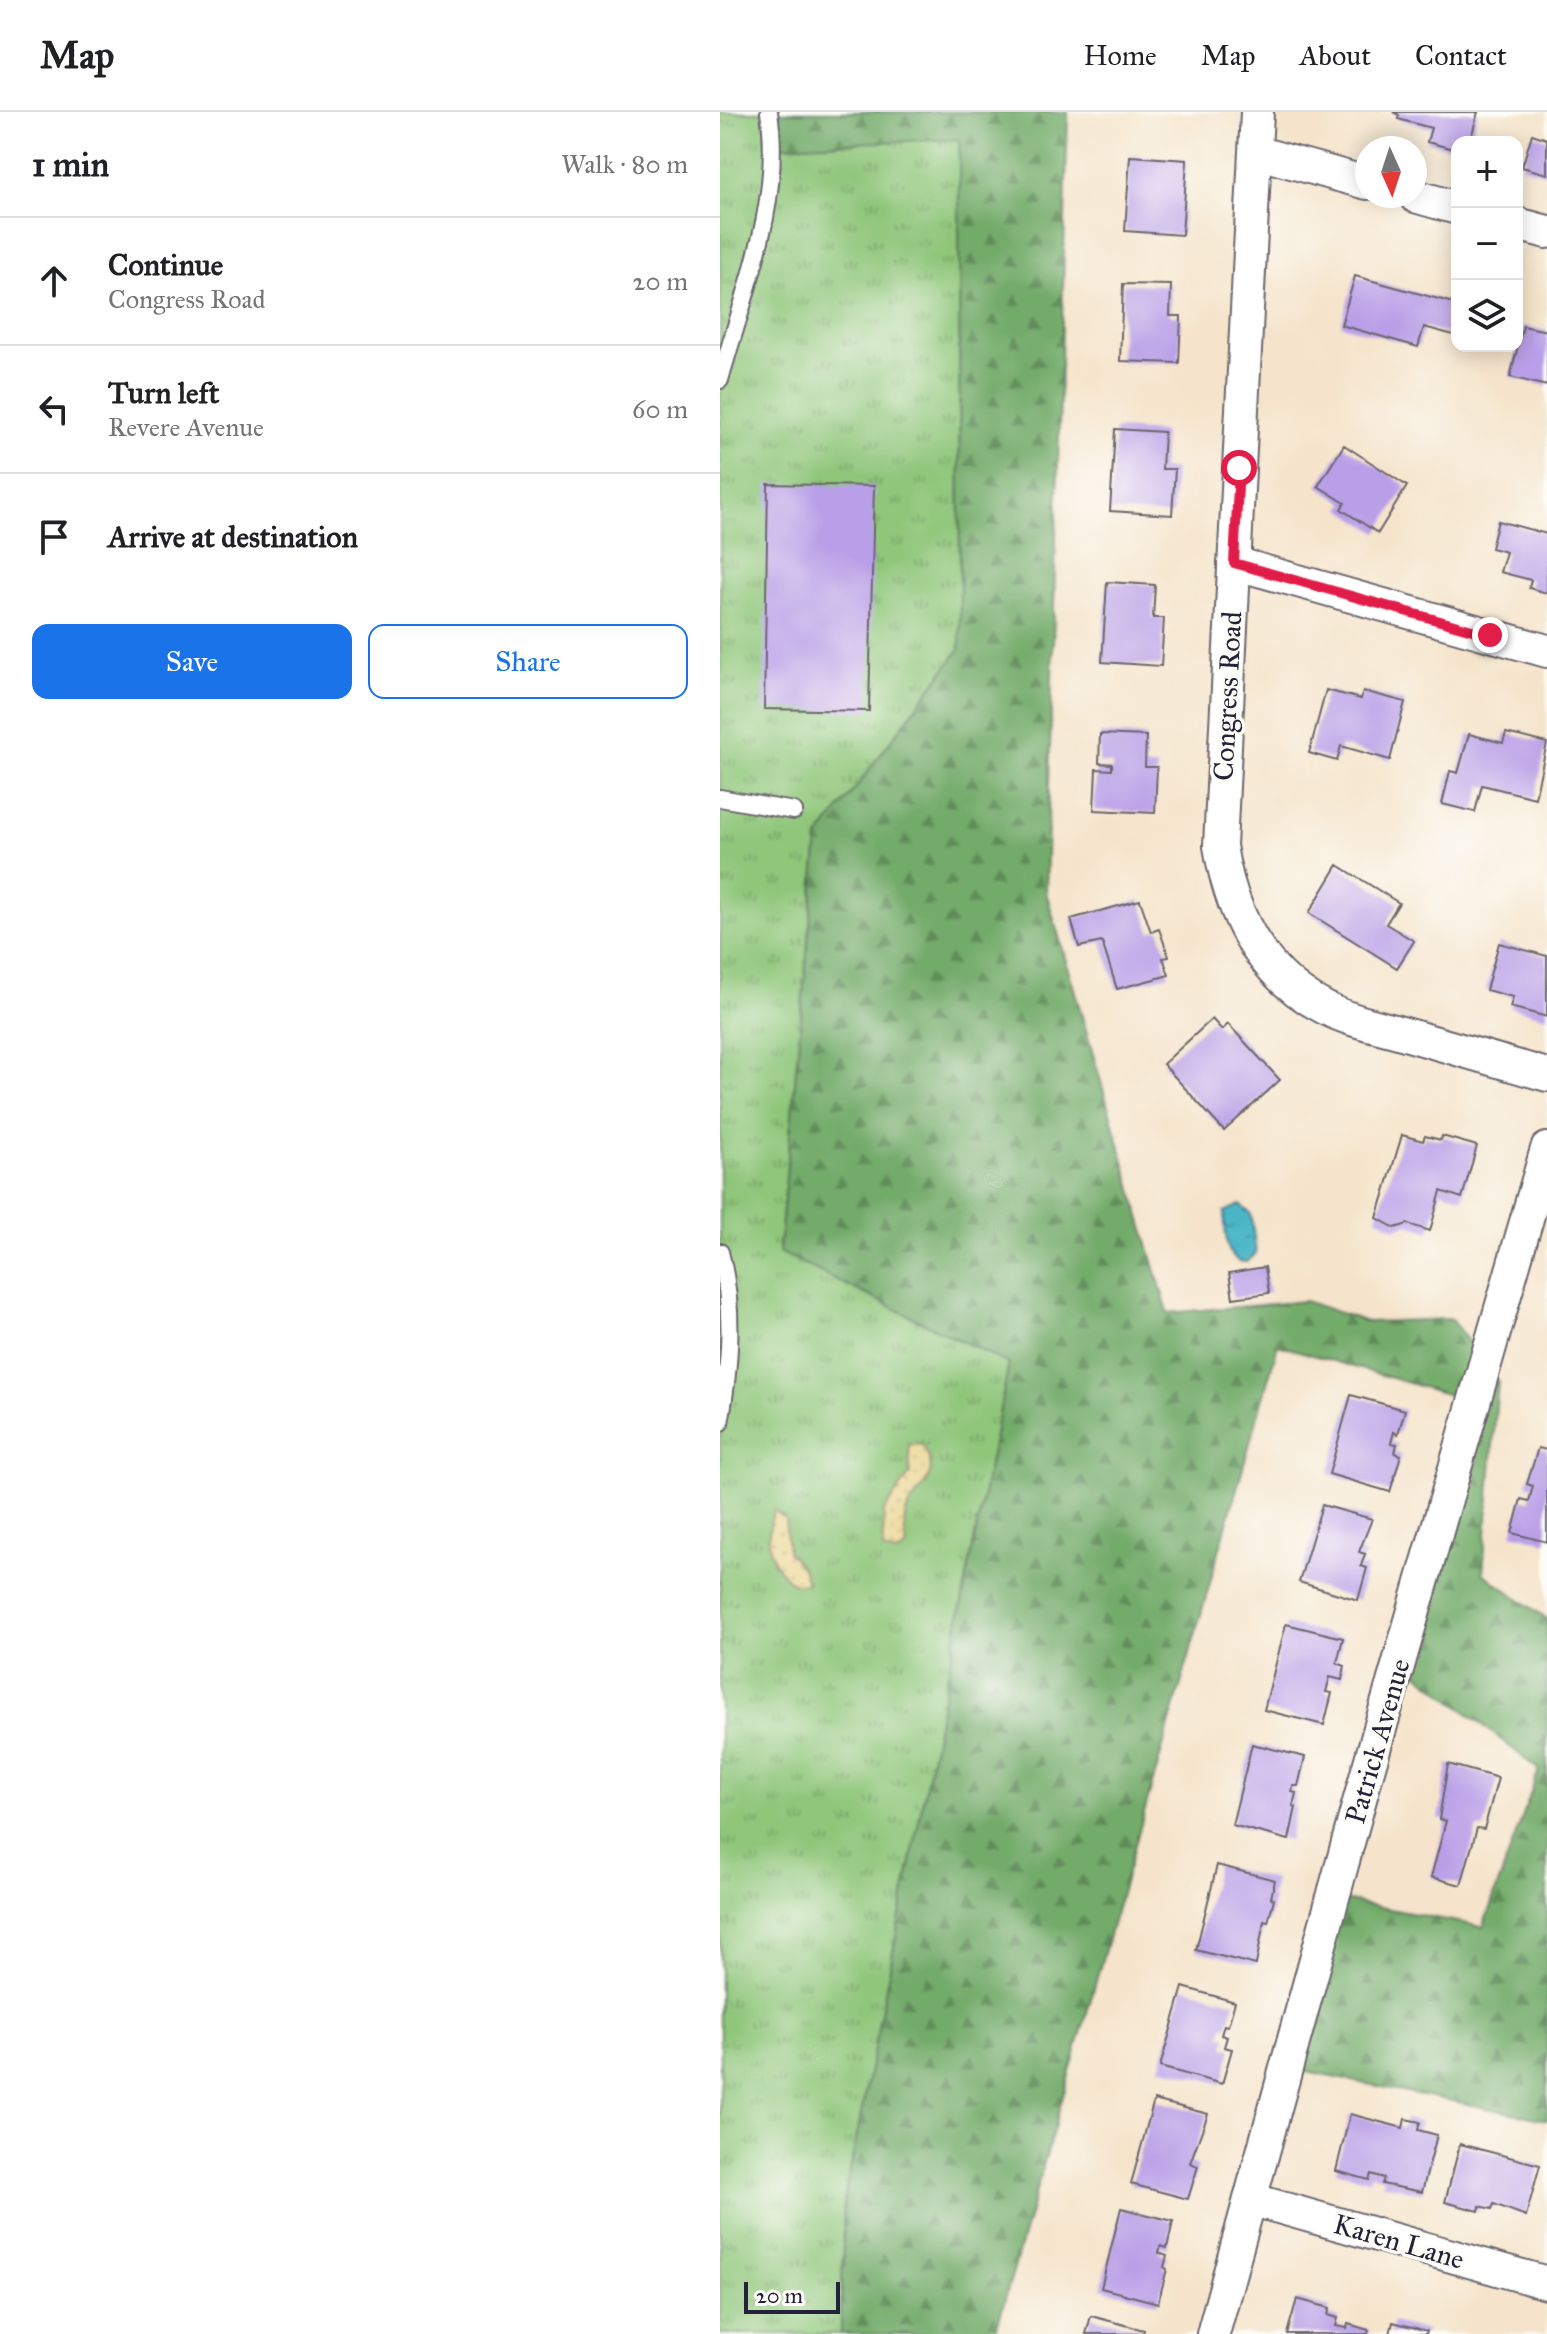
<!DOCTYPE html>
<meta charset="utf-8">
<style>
body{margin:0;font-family:"IM FELL Great Primer",serif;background:#f6f6f6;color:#202124}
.controls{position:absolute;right:24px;top:24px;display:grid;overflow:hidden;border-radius:16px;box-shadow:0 4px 20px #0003}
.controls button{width:72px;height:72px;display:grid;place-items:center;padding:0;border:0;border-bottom:2px solid #e0e0e0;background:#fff;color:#202124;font:40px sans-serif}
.compass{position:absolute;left:635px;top:24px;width:72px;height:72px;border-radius:50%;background:#fff;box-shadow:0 4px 20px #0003;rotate:177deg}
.scale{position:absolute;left:24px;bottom:20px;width:96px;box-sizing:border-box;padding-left:8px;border:4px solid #22223b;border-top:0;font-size:22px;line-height:28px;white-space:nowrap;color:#22223b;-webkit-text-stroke:6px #fdfcf7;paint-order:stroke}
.stop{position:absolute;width:24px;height:24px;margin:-18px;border:6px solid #e11d48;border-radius:50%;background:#fff}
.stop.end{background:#e11d48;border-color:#fff;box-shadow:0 2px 8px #0008}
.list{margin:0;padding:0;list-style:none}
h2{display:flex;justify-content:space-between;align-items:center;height:104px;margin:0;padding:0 32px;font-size:34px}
h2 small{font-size:26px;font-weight:400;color:#757577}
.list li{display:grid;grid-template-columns:52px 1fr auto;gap:24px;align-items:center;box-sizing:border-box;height:128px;padding:0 32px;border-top:2px solid #e0e0e0}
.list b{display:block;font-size:30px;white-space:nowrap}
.list p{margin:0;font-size:26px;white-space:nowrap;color:#757577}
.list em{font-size:26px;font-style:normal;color:#757577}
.actions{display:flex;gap:16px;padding:24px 32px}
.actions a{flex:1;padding:18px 0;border:2px solid #1a73e8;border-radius:16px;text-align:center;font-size:28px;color:#1a73e8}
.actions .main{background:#1a73e8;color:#fff}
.icon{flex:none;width:44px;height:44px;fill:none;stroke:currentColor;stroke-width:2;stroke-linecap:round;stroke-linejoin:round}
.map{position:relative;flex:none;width:827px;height:2222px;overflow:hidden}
header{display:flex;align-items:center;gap:48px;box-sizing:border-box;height:112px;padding:0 40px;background:#fff;border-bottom:2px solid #e0e0e0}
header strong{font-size:38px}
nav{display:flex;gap:44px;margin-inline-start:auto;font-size:28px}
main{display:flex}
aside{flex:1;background:#fff}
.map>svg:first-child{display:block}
</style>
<header>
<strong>Map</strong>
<nav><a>Home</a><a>Map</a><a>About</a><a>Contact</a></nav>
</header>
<main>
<aside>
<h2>1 min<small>Walk · 80 m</small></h2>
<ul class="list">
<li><svg class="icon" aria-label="ahead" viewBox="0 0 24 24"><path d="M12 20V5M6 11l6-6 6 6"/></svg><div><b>Continue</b><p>Congress Road</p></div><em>20 m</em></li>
<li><svg class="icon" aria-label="left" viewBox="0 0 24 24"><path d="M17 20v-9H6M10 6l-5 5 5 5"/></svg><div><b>Turn left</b><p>Revere Avenue</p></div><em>60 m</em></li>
<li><svg class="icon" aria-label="arrive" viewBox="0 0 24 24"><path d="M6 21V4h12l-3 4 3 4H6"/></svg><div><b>Arrive at destination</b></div></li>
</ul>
<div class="actions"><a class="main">Save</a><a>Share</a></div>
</aside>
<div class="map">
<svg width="827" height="2222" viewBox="0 0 827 2222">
<defs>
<pattern id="grass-tufts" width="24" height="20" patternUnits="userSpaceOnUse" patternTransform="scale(2)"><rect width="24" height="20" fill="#8fc67a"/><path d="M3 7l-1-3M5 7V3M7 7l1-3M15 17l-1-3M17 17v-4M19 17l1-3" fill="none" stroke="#74a065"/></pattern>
<pattern id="forest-firs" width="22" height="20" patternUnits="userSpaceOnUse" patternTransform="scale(2)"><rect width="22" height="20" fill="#73ab6a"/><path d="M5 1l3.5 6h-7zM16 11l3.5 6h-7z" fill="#5e8b58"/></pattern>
<pattern id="sand-dots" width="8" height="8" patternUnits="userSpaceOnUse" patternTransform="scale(2)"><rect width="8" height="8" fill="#eeda9e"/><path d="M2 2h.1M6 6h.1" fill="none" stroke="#ccbb89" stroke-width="1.8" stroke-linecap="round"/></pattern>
<pattern id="water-ripples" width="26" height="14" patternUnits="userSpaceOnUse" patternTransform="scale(2)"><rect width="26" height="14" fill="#4ab6c7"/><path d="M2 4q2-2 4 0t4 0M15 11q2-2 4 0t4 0" fill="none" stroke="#3d94a3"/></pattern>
</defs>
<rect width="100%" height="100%" fill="#fdfcf7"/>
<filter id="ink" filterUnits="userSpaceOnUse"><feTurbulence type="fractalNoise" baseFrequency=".0125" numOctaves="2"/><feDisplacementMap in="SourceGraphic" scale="16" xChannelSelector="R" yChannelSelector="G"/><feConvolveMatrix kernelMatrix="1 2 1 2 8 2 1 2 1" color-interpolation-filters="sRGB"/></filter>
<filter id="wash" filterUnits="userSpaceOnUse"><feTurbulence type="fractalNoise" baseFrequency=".006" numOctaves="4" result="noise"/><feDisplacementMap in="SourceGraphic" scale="32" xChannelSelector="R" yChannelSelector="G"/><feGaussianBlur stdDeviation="1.8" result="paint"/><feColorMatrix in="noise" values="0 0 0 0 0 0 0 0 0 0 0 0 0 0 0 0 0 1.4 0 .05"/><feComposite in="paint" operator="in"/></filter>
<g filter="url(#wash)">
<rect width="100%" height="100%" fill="#f5e4cb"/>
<path fill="url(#grass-tufts)" stroke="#58745a" stroke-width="2" d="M0 0H43L55 34 239 26 240 537 98 726 59 1140 289 1252 124 2089 121 2222H0Z"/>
<path fill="url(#forest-firs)" stroke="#4a6652" stroke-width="2" d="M43 0H348L326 780 448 1201 585 1189 647 1210 731 1207 778 1269 763 1461 827 1507V2008L566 1956 613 1786 763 1815 819 1658 680 1547 754 1290 558 1233 275 2222H121L124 2089 289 1252 59 1140 98 726 240 537 239 27 54 34Z"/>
<path fill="url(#sand-dots)" stroke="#887e6c" stroke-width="2" d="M189 1332 202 1333C223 1364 201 1373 188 1396 182 1408 185 1422 187 1435L177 1442 163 1438 164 1399 190 1362Z
M54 1398 65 1407 68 1440 82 1456 87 1470 75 1473C49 1453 43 1429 54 1398Z"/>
<path fill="url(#water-ripples)" stroke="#366c81" stroke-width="2" d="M520 1093 531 1102 536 1141 527 1150C503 1151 506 1119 504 1100Z"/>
<g id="blocks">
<path fill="#b99fe7" d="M673 0H758L750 30H737V38L707 30 711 16 678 7 679 3Z
M812 22 827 27V62L802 55Z
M410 44 467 48 462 123 405 119Z
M635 164 737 192V224L704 215 698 235 621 213Z
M403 172 451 173 450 204H461L459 251 400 249Z
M803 214 827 219V274L790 265Z
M395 317 444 320 442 357H455L452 403 390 399Z
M624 333 687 374 658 421 621 397 625 391 598 374Z
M48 372 154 374 149 599 44 597Z
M778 409 827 422V481L809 476 811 468 780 460 786 440 771 436Z
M387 470 435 473 433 506H444L441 554 382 550Z
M606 578 641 587 643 579 685 590 670 648 621 634 617 649 589 641Z
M786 621 827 631 815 686 762 673 755 700 722 692 730 659 738 661 749 622 783 631Z
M380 622 426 624 425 655H437L435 701 374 698 376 657 392 658V652L379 651Z
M618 753 679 791 666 812 694 829 677 856 589 801Z
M420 788 431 820 439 817 449 845 443 846 449 863 397 877 382 830 359 835 351 807Z
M779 831 827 844V905L790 895 793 885 766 878Z
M492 907 502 918 508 912 560 968 504 1019 443 952Z
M682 1023 703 1029 705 1024 721 1028 722 1024 757 1034 742 1086 721 1079 710 1119 688 1112 675 1116 657 1106Z
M545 1155 549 1181 513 1186 509 1161Z
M631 1283 685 1298 678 1322 674 1320 671 1331 677 1332 675 1341 681 1343 670 1380 609 1362Z
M818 1336 827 1338V1430L792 1421 801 1387 809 1389 813 1374 807 1372Z
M602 1393 652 1407 639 1440 645 1442 641 1454 647 1456 638 1488 579 1470Z
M566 1512 623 1526 617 1551 625 1554 622 1568 610 1565 606 1580 612 1581 604 1613 544 1598Z
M532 1632 585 1645 578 1674H573L572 1680 576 1681 573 1694 576 1695 569 1728 512 1713Z
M728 1652 778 1666 764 1717 757 1716 741 1773 711 1765 726 1709 719 1707Z
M497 1753 555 1768 551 1786 554 1787 548 1810 544 1809 536 1853 476 1838Z
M463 1875 515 1890 508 1914 504 1913 501 1923 507 1925 504 1935 512 1937 502 1972 440 1955Z
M434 1988 488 2002 470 2051 478 2054 468 2087 411 2072Z
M630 2002 683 2016 685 2007 700 2010 698 2018 717 2023 702 2080 662 2072 664 2066 651 2062 649 2068 616 2059Z
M740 2032 820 2053 806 2104 774 2092 772 2097 760 2094 759 2099 725 2090Z
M401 2096 453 2109 447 2136 441 2134 439 2141 447 2144 444 2155 447 2157 438 2191 381 2176Z
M577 2187 610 2196 608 2203 618 2206 616 2214 627 2216 628 2212 649 2218 648 2222H567Z
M371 2204 424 2218 423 2222H366Z
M673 2210 707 2219 706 2222H670Z"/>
</g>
</g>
<g filter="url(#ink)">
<use href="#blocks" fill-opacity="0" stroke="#6c666d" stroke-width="2"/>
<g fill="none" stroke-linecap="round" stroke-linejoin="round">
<defs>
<path id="lane" d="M0 268C23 184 63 89 49 0
M0 686 74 699
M0 1140C15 1197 10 1254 0 1311"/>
<path id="street" d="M537 0 500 734C511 802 540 863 605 896 632 910 663 915 692 924 737 937 782 950 827 963
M535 40 647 71
M695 84 737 96
M797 112 827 120
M514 451 827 539
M530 2087 827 2171
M493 2222 648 1658 827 1037"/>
</defs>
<use href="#lane" stroke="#6c666d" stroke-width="20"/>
<use href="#street" stroke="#6c666d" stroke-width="36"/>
<use href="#lane" stroke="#fff" stroke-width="16"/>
<use href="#street" stroke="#fff" stroke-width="32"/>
</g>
</g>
<g fill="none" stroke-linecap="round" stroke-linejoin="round" filter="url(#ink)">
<path stroke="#e11d48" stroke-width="10" d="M519 356 514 451 770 523"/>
</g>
<g text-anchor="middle" stroke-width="7" stroke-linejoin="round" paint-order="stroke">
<g font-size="28" fill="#22223b" stroke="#fdfcf7">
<text transform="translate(507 584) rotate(-87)" y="10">Congress Road</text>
<text transform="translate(657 1629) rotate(-74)" y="10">Patrick Avenue</text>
<text transform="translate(679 2129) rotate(16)" y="10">Karen Lane</text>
</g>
</g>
</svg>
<div class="controls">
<button>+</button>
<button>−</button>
<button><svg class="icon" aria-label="layers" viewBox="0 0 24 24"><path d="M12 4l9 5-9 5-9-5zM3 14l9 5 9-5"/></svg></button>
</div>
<svg class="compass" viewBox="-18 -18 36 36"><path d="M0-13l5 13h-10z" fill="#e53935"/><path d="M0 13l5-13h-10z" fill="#757577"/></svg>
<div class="scale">20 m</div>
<div class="stop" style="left:519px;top:356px"></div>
<div class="stop end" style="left:770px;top:523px"></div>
</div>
</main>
